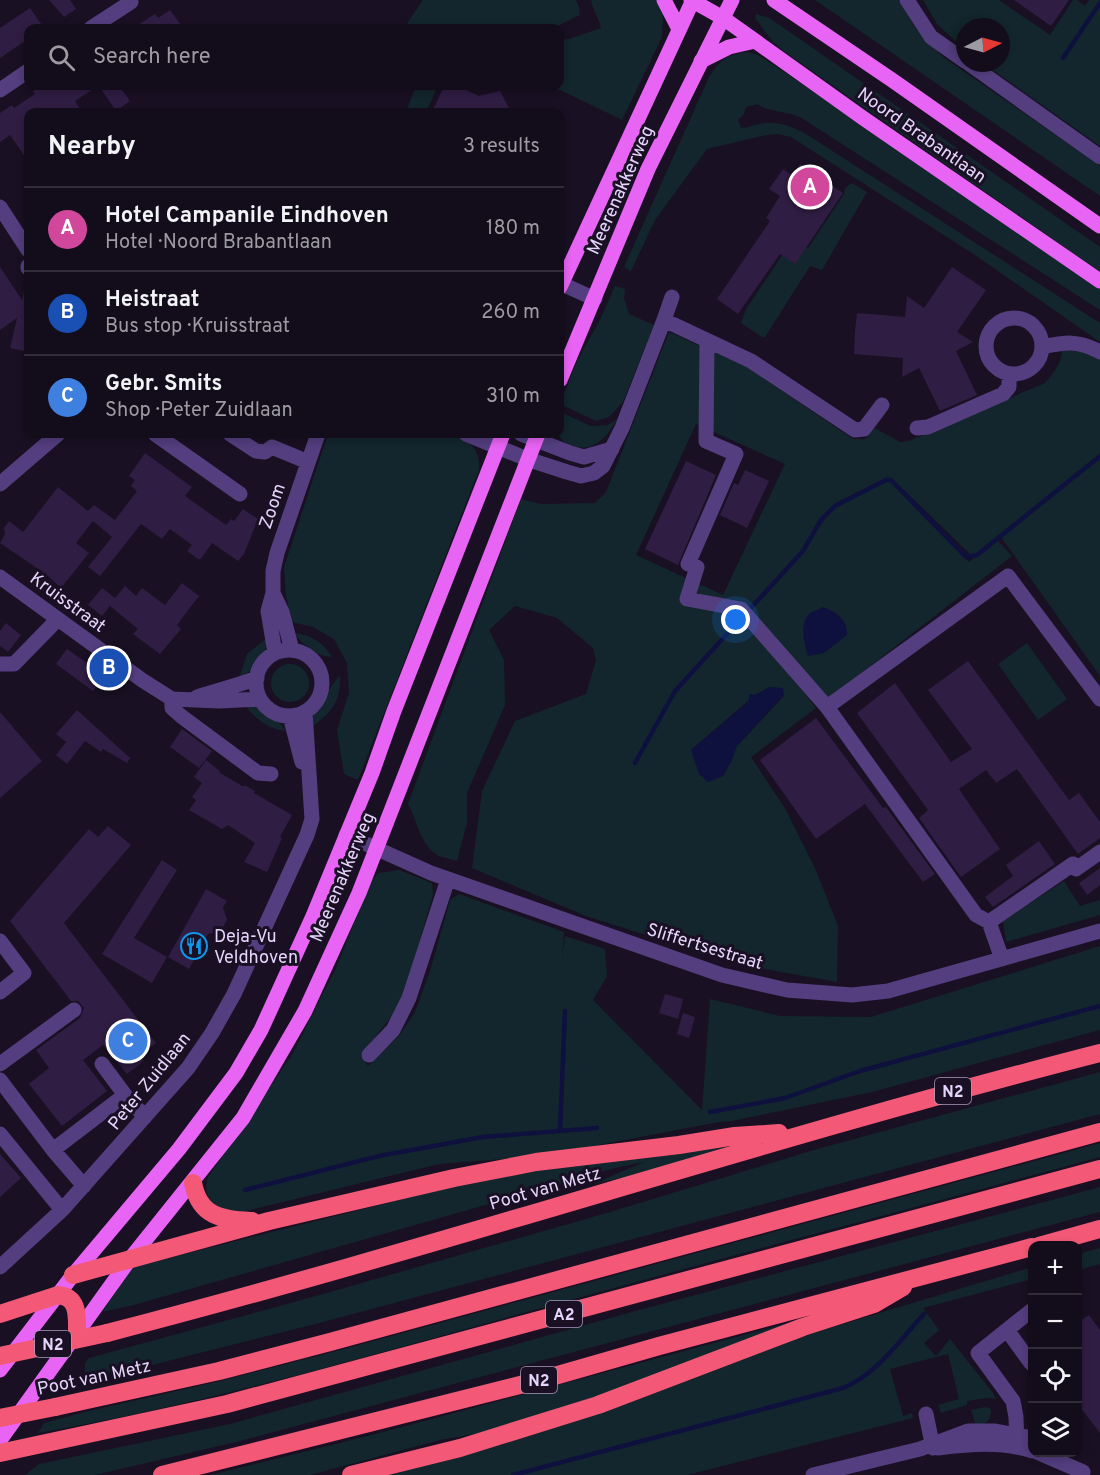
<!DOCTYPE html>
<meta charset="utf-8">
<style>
body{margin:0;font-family:Overpass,sans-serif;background:#1c1523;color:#f1f3f6}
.controls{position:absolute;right:18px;bottom:18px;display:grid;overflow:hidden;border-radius:12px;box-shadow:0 3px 9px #0003}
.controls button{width:54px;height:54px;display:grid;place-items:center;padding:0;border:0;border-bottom:2px solid #322c39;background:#130c1a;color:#f1f3f6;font:30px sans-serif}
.compass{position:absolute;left:956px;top:18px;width:54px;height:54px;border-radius:50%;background:#130c1a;box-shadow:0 3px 9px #0003;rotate:84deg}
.you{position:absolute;left:736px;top:620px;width:21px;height:21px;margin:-15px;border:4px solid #fff;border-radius:50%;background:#1a73e8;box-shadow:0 0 0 9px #1a73e833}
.badge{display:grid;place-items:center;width:39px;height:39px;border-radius:50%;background:#db2777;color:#fff;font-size:20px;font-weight:700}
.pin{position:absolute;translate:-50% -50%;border:3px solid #fff;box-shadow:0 2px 6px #0006}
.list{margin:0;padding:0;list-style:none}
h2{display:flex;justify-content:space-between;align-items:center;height:78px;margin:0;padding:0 24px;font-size:26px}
h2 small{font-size:20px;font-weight:400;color:#9d9ba2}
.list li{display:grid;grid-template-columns:39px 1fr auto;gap:18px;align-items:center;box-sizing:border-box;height:84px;padding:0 24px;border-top:2px solid #322c39}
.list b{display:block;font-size:22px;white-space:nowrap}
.list p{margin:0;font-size:20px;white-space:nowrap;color:#9d9ba2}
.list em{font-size:20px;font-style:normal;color:#9d9ba2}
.icon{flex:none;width:33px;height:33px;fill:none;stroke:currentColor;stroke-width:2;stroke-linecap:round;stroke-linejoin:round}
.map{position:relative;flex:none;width:1100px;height:1475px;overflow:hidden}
.search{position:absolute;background:#130c1a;box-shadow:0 3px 9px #0003;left:24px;top:24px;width:540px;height:66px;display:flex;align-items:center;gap:15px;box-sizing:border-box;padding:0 21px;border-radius:12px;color:#9d9ba2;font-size:22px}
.panel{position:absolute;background:#130c1a;box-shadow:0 3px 9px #0003;left:24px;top:108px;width:540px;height:330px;border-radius:12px}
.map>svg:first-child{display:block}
</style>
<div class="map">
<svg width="1100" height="1475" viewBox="0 0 1100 1475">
<rect width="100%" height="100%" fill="#191023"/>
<path fill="#13262d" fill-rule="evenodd" d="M423 0H576L579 7 580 15 553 28H404Z
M591 0H657L663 14 662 37 622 120 552 86H560V40L569 39 601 28C599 18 593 11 591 0Z
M815 0H899L916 29 942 56 1100 166V196Z
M923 0H999L1050 35 1073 0H1077L1085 6 1089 0H1100V146L983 63H1001V27H965V50L937 24Z
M756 14 769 18 794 35 1100 247V272L785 52 772 41 755 18Z
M747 52 758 55 774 65 1100 287V310L800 117C789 112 763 111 758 104L746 107 744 114 738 120 741 128C747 128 753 125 759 124 775 120 792 126 806 134L1100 323V342L975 255 791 137 778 134 766 135 707 149 655 220 631 271 624 267 709 77C720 60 726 55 747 52Z
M416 86H438L426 112H406Z
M852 183 867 192 822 270 810 266 765 337H762L741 323 746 309 793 239 808 248 844 194 845 188Z
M615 286 625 289 624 299 629 314 654 325 623 402 609 417 596 421 560 404 578 359 599 322Z
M669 332 747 367 853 439H865L875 428 900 442 909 441 1045 383C1057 369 1065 358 1062 339L1100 355V676L1001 537 998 541 1012 556 824 702 748 611 740 620 777 659 816 708 751 757 786 810 815 868 838 926 837 982 737 964 586 916 472 868 482 791 515 721 586 694 596 660 593 648 557 618 515 606 489 630 504 660 505 705 467 793V823L457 861C452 859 444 858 439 856 420 846 418 821 408 804L521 499 541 504 595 503 606 492ZM696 424 785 464 723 595 636 555ZM902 489H903L974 558 969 562ZM770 687 784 696 737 746 691 750 755 695Z
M560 412 591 426 608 425 617 419C608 436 594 453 573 446 568 445 561 441 559 435 558 430 560 419 560 412Z
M328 434H450C469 441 481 448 479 470L358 780 344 774 337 730 349 693 347 663 334 639 313 627 292 622 286 596 284 567Z
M294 633C310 634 324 643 332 657 316 656 304 646 294 633Z
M268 637C267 653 254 671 239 678L247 654Z
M1027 643 1067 699 1038 720 998 664Z
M271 683a19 19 0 1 1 38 0a19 19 0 1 1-38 0Z
M340 676C341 702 331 713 310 728 311 716 331 684 340 676Z
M252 704 280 723 285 731C267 728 256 720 245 705Z
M399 870 432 883 433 895 405 991 395 1012 361 1055 368 1066 399 1036 415 1012 430 971 450 900 459 894 564 932 562 959 565 936 605 949 607 976 593 1000 702 1110 710 999 780 1016 871 1017 1100 946V1030L872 1092 732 1121 719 1122 593 1146 516 1158 439 1164 242 1212 215 1208C207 1197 204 1190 208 1177L292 1055 336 968 371 881 379 873Z
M1064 881 1080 906 1100 900V915L1006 942 1003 921Z
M1100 1072V1114L323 1322 120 1373 85 1372V1363L89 1358 316 1296 610 1212 814 1150Z
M739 1143 636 1175 593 1184 644 1162 615 1168 130 1306 102 1312 133 1267 527 1168Z
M1100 1143V1157C917 1207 734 1255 552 1305 382 1352 212 1403 38 1433L44 1423 89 1411 220 1381 333 1352Z
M1100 1187V1212L236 1442 95 1475H25L39 1464 230 1424 639 1310Z
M1100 1248V1264L1078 1270V1254Z
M1032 1267V1279L923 1308 939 1330 924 1343 936 1356 950 1339 993 1393 996 1399 986 1398 967 1401V1405L941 1413 938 1405 959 1399 948 1354 890 1369 903 1416 912 1413 913 1418 687 1475H379L823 1330Z
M825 1313 521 1426 440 1440 310 1475H210L376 1434Z
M985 1407 991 1409 990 1418 984 1424 976 1426 971 1410Z"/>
<path fill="#0e113e" d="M823 607C837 612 848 620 847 635L824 653 808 656C804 644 799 623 810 613 814 611 820 609 823 607Z
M770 687 783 688 784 695 737 746 732 760 723 776 708 782 699 774 691 750 748 702 750 694 755 695Z"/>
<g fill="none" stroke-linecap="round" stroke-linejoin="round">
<path stroke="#0e113e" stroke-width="4.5" d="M1063 58 1100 3
M635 763 675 691 803 551 821 520 835 506 886 480H891L966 557 977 555 1100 456
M710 1112 785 1098 860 1071 1100 1006
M560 1131 565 1011
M245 1190 379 1156 483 1137 597 1128
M513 1475 843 1388C877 1374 900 1340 924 1314"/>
</g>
<path fill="#301d43" d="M49 0H70L76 9 64 17Z
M1014 0H1069L1051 26Z
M30 8 44 28H28V39L0 58V28Z
M170 10 183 28H133L155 14 158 18Z
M41 86H98L75 101 82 112H28V161L10 135 0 142V113L12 105 14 108 35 94 33 91Z
M99 86H119L130 101 116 111Z
M444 86H457L479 96 500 91 511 112H432Z
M800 164 811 171 813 168 825 177 823 180 843 193 795 264 780 254 738 314 717 299 770 221 766 218 780 196 769 189 783 169 792 175Z
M0 267 22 300 24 292 28 293V352L10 348 17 318 0 330Z
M952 267 986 290 957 332 973 342 956 351 977 395 940 411 919 368 902 377 903 358 854 354 855 331 857 313 905 317 907 296 924 308Z
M145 453 192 487 185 496 226 525 231 519 234 521 243 509 258 519 244 554 238 561 212 543 201 559H198L187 551 192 545 170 529 162 539 141 524 100 576 88 567 112 537 93 521 76 543 89 553 61 588 47 575 0 543 5 534 4 528 9 521 23 532 58 487 88 511 94 505 115 520 137 491 131 486 135 480 129 476Z
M686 461 716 475 678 565 645 549Z
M745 470 769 481 747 528 720 515 734 483 738 485Z
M182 583 199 596 177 625 181 629 160 654 133 634 138 629 110 606 102 616 88 605 102 588 115 598 125 586 136 596 142 588 165 605Z
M6 623 21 635 8 652 0 646V631Z
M67 649 104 675 93 691 56 664Z
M968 661 1069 800 1079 793 1100 822V838L1078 854 1017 769 996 783 986 770 959 789 1000 849 961 877 919 818 928 810 857 713 895 683 951 762 972 749 928 690Z
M77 710 130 758 127 763 103 749 101 752 85 741 67 764 56 755 66 742 56 734Z
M0 712 42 761 0 798Z
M816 718 883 808 886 807 935 874 923 882 865 804 816 839 760 760Z
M182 729 212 751 199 768 170 747Z
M206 760 220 771 219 772 242 786H246L255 791 254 793 292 815 280 837 282 838 267 872 244 862 255 843 228 825 222 829 189 810 196 800 192 797 202 783 194 777Z
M108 826 131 845 64 923 156 1043 140 1056 144 1061 127 1074 103 1045 83 1060 107 1091 62 1126 29 1084 49 1068 36 1050 80 1018 84 1008 78 1001H71L10 921 89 829 98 837Z
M1039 841 1055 864 993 907 985 897 1013 876 1006 865Z
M162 860 177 870 134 938 167 957 152 983 102 954Z
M1100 868V885L1087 895 1079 883Z
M206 889 227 901 223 907 227 920 221 931 208 934 189 969 168 957Z
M665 994 683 999 678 1019 659 1013Z
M683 1013 695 1017 689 1038 677 1034Z
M0 1154 21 1178 0 1197Z
M1089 1315 1100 1330V1433L1077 1403V1323Z"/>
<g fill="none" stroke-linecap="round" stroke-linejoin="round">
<path stroke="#543e7f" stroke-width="15" d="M907 0 931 37 965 61
M91 28 131 2
M968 63 1100 157
M0 90 28 71
M0 207 28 250
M28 266V268
M560 283 595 299
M986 346a28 28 0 1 1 56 0a28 28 0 1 1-56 0Z
M664 320 672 297
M707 341 706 441 736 454 688 564 697 567 687 599 741 609 827 707
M1042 347C1066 342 1078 340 1100 352
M917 428 928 427 1003 394 1009 387V374
M155 434 240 494
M230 434 256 451 265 452 272 447
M466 434 527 459 567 472 581 476 594 473 603 466 622 428 664 320 751 361 855 430 864 429 882 405
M521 434 570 453 584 457 612 449
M272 447 308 462
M0 484 58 434
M0 577 142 680 172 699 219 701 260 699
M273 593 282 612 292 650
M256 683a33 33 0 1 1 66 0a33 33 0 1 1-66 0Z
M275 653 268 611 273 593V571L277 553 318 434
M0 664H14L58 619
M197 697C217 690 237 686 257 678
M172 699V708L181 716 258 773 271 774
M290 716 302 762
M346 835 431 873 722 975 787 990 852 995 888 991 1100 931
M989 922 1073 864 1076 869 1100 852
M0 941 24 973 0 992
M1002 959 989 922 976 915 827 707 1008 576 1100 699
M369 1055 393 1030 409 998 448 879
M0 1064 74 1010
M102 1064 125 1095
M0 1080 53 1150 84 1186
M0 1134 62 1210
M53 1150 125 1095 145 1117
M0 1267 62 1210 188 1068 212 1033 234 994 307 835 312 819 305 712
M1007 1330 1031 1363
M926 1414 933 1448
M1017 1447 1016 1417 1013 1401 978 1353 1032 1310
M938 1448C969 1444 1002 1441 1032 1451
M1037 1452 1083 1472
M813 1475 920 1449 968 1431H994L1032 1438"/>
<path stroke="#e864f4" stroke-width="15" d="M664 0 679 29
M691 0 723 18 863 118 1100 281
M774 0 892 80 1100 226
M701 61 729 47 755 41
M560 287 693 0
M560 380 648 169 732 0
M0 1370 73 1275 179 1149 236 1073 261 1030 313 916 372 773 394 711 503 434
M0 1440 130 1259 243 1118 305 1011 359 893 538 434"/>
<path stroke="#f35976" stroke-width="18" d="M193 1183C200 1218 222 1219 252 1221
M1039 1246 1100 1229
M73 1275 269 1221 454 1178 536 1162 679 1145 735 1136 779 1133
M0 1314 58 1295C79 1297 77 1316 77 1333
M107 1333C440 1247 767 1138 1100 1053
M55 1407 219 1371 330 1342 1100 1132
M0 1453 227 1404 1100 1169
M162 1475 544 1379 659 1346 1032 1247
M351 1475 460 1448 598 1405 803 1327 874 1304 903 1287"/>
<path stroke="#f35976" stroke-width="18" d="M0 1356 107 1333
M0 1418 55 1407"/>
</g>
<defs>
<symbol id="restaurant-ring" viewBox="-11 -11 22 22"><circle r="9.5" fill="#191023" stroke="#1196ec" stroke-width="1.5"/><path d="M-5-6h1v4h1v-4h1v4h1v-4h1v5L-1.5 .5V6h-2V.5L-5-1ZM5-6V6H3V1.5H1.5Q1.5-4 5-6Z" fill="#1196ec"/></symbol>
</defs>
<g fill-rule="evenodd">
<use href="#restaurant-ring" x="179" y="931" width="30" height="30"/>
</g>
<g text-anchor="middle" stroke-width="6" stroke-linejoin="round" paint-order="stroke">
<g fill="#191023" stroke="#a89abb" stroke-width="1.5">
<rect x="935" y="1078" width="36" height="26" rx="4.5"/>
<rect x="546" y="1301" width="36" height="26" rx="4.5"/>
<rect x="35" y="1331" width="36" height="26" rx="4.5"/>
<rect x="521" y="1367" width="36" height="26" rx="4.5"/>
</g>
<g font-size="16" font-weight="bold" fill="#e5d5fc">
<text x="953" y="1097">N2</text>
<text x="564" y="1320">A2</text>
<text x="53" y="1350">N2</text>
<text x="539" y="1386">N2</text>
</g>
<g font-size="18" fill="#e5d5fc" stroke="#191023">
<text transform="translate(922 135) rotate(35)" y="6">Noord Brabantlaan</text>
<text transform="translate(620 190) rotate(-66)" y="6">Meerenakkerweg</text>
<text transform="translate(272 506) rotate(-71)" y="6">Zoom</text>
<text transform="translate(68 602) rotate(36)" y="6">Kruisstraat</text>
<text transform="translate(342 877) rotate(-67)" y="6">Meerenakkerweg</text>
<text transform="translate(705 946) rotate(17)" y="6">Sliffertsestraat</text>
<text transform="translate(149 1081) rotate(-51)" y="6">Peter Zuidlaan</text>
<text transform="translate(545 1188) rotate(-16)" y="6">Poot van Metz</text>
<text transform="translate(94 1377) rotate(-12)" y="6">Poot van Metz</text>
</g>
<g font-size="18" fill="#e5d5fc" stroke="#191023" text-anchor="start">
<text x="214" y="942">Deja-Vu<tspan x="214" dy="21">Veldhoven</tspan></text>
</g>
</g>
</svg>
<div class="controls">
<button>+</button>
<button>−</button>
<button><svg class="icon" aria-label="locate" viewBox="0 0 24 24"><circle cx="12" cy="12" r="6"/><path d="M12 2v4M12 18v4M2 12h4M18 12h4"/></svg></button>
<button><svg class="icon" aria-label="layers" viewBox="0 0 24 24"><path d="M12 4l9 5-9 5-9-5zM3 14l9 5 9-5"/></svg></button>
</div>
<svg class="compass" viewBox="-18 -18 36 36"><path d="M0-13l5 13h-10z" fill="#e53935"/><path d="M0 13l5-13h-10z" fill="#9d9ba2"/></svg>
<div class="you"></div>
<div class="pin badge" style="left:810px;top:187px;background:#d1479c">A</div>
<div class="pin badge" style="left:109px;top:668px;background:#1a4fb4">B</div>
<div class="pin badge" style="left:128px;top:1041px;background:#3f7fe0">C</div>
<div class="search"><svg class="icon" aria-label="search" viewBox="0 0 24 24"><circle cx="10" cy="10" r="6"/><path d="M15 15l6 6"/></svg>Search here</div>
<section class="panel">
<h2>Nearby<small>3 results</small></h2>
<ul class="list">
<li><span class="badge" style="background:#d1479c">A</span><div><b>Hotel Campanile Eindhoven</b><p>Hotel · Noord Brabantlaan</p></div><em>180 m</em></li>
<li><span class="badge" style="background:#1a4fb4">B</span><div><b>Heistraat</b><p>Bus stop · Kruisstraat</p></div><em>260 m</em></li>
<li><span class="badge" style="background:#3f7fe0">C</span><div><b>Gebr. Smits</b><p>Shop · Peter Zuidlaan</p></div><em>310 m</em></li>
</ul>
</section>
</div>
